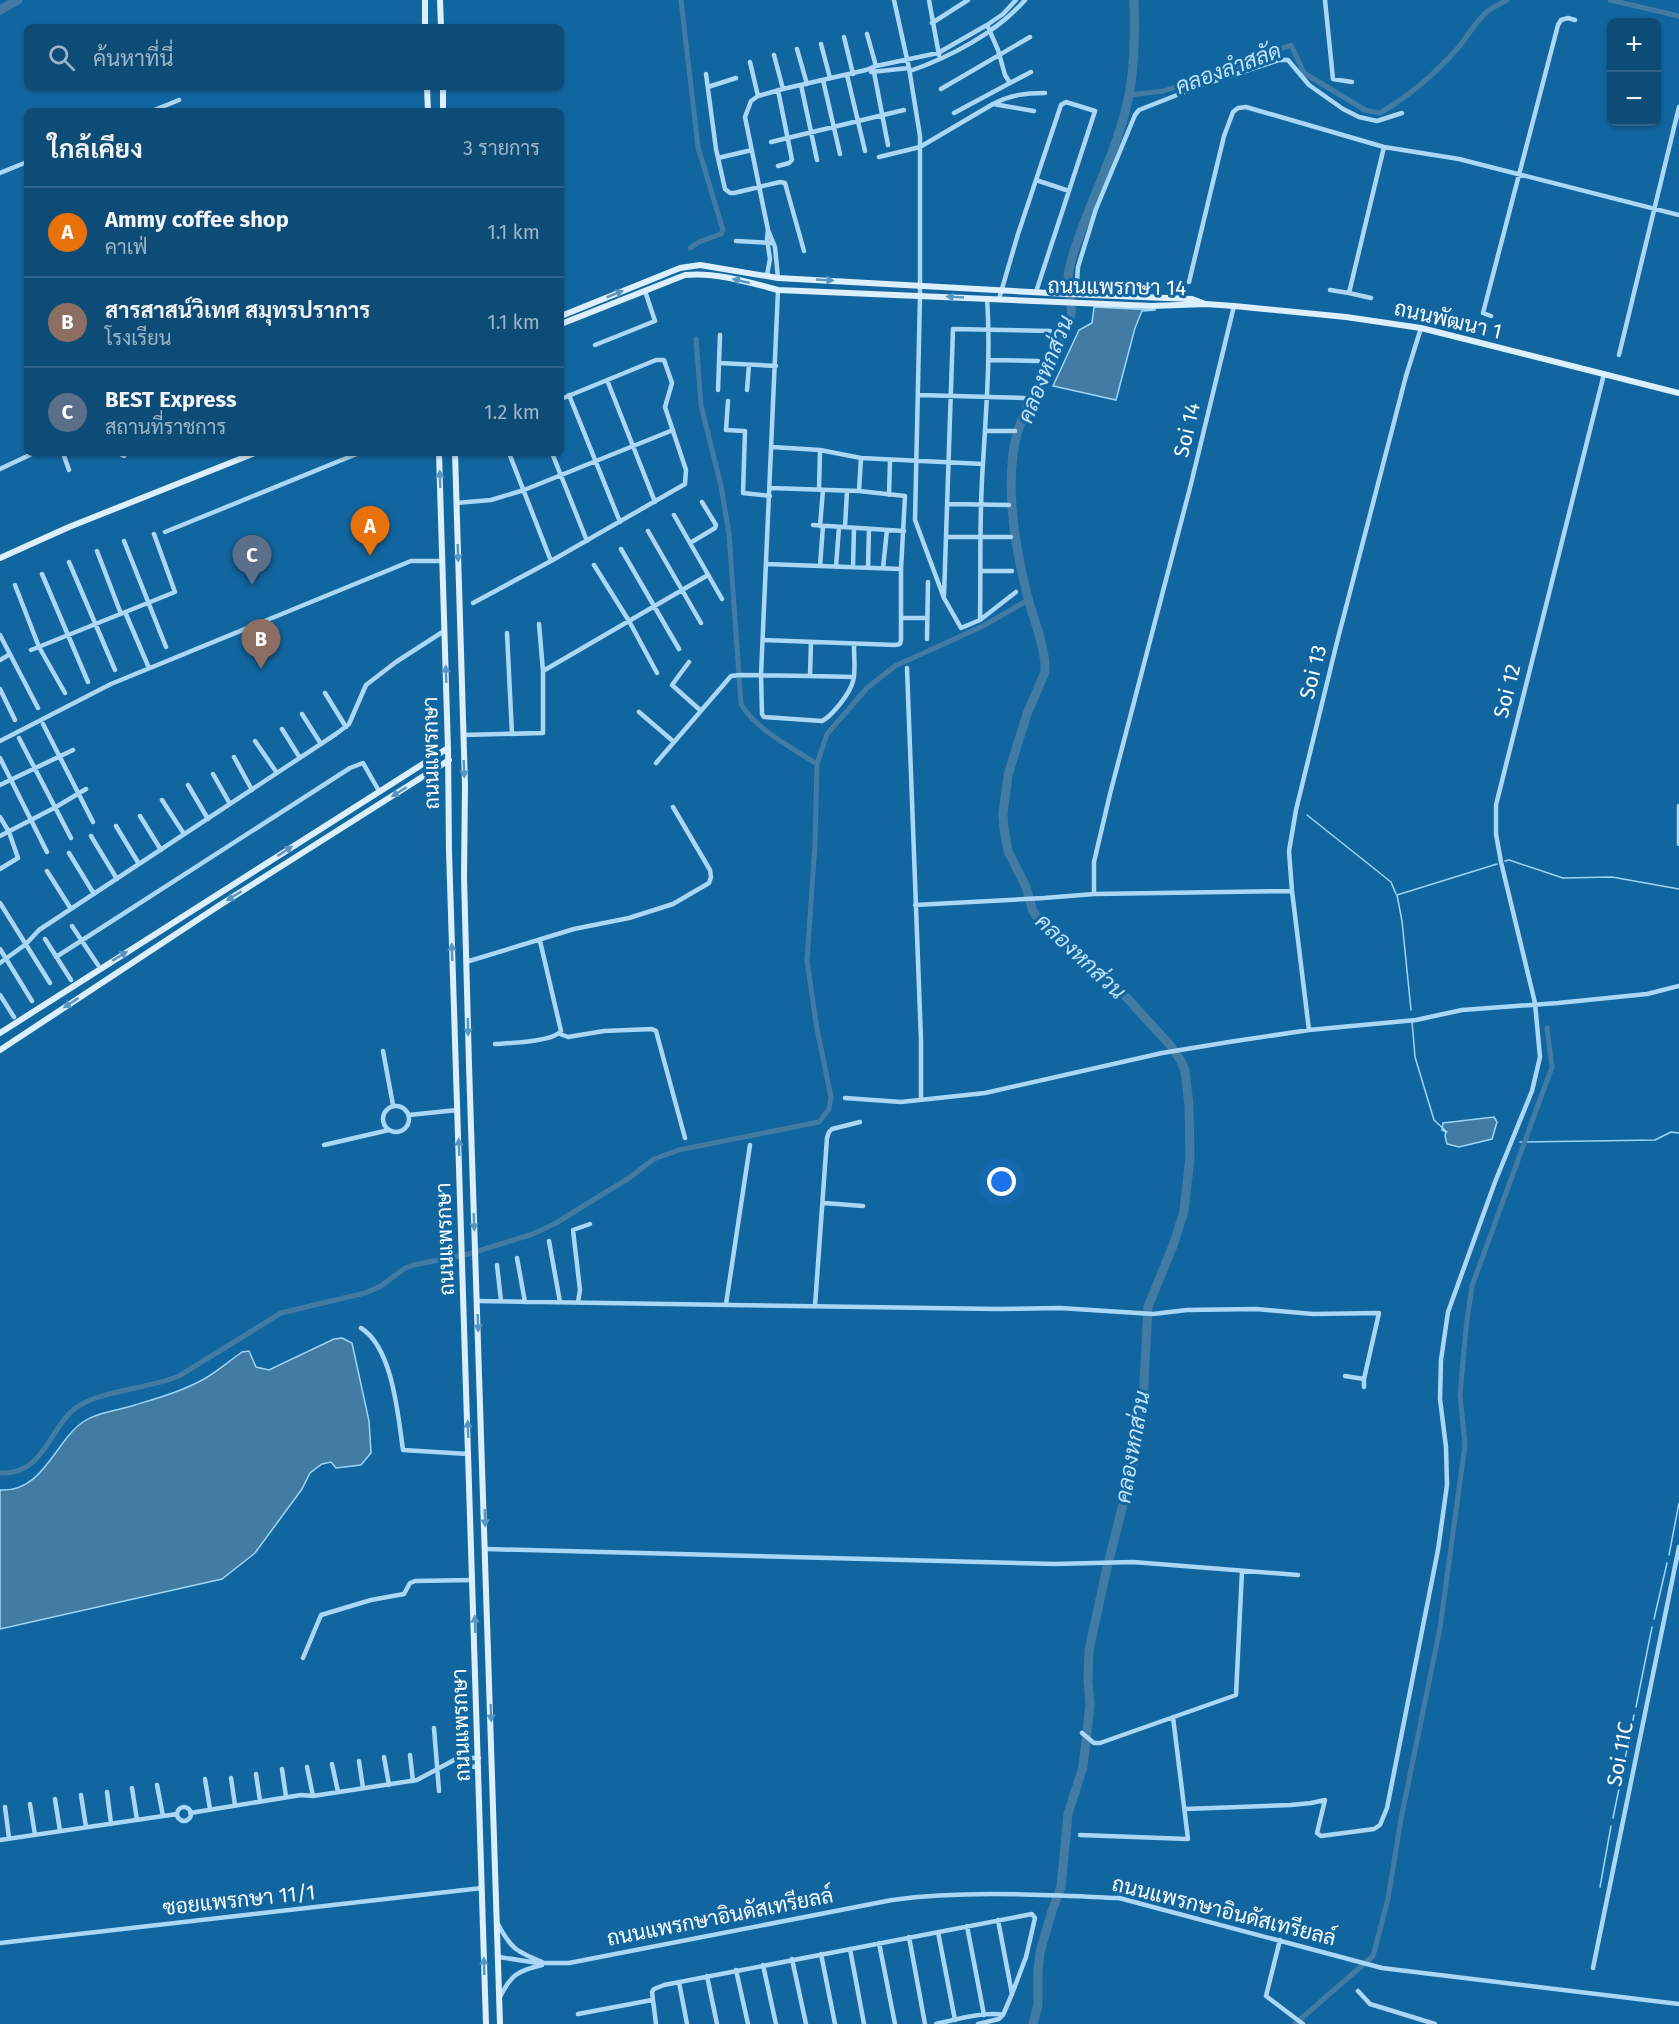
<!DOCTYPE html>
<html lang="th">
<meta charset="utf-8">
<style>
body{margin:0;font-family:"Fira Sans",Sarabun,sans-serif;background:#17537d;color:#f1f3f6}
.controls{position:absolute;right:18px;top:18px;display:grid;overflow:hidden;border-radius:9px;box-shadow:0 2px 4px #0004}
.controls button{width:54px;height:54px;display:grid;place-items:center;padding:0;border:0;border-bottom:2px solid #2e638a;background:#0e4c78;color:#f1f3f6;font:30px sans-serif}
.you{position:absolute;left:1002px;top:1182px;width:21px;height:21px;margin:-15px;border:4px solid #fff;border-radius:50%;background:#1a73e8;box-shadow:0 0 0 9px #1a73e833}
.badge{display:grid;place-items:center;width:39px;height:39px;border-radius:50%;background:#ffbf6e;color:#fff;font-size:20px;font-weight:700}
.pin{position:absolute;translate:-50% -50px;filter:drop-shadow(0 2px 3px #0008)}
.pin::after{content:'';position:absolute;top:32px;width:21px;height:18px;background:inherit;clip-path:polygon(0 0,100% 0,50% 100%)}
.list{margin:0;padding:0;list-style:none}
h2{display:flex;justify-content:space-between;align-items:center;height:78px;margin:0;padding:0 24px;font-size:26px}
h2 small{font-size:20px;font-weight:400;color:#9bb4c6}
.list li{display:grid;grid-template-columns:39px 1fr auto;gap:18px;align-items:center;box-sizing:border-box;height:90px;padding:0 24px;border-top:2px solid #2e638a}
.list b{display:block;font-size:22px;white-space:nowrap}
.list p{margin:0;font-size:20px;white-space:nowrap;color:#9bb4c6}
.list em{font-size:20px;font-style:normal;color:#9bb4c6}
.icon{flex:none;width:33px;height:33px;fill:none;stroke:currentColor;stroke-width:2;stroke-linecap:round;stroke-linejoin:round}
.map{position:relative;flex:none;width:1679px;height:2024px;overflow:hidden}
.search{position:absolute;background:#0e4c78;box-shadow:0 2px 4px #0004;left:24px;top:24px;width:540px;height:66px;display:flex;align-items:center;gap:15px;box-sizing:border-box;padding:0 21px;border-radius:9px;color:#9bb4c6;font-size:22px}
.panel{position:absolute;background:#0e4c78;box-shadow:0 2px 4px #0004;left:24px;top:108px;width:540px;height:348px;border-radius:9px}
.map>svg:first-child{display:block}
</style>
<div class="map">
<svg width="1679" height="2024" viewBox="0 0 1679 2024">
<rect width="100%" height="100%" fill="#1266a0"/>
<path fill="#427ca5" stroke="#9dd5f8" stroke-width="1.5" d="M1094 307 1156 310 1142 311 1135 328 1116 400 1053 386 1079 330 1092 323Z
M1494 1117 1497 1122 1492 1139 1459 1147 1447 1144 1445 1136 1446 1132 1442 1130 1443 1123Z
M342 1338 352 1343 369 1421 371 1453 361 1465 336 1468 331 1462 322 1464 310 1473 302 1489 255 1553 222 1579 0 1629V1490C43 1493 55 1441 83 1422 98 1412 117 1411 135 1405 158 1398 183 1391 204 1379 217 1372 229 1361 242 1352L249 1351 256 1367 269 1370 334 1339Z"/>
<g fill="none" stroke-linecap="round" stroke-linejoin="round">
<path stroke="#9dd5f8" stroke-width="1.5" d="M1307 815 1391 882 1396 894
M1505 861 1509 860 1563 878 1612 877 1679 889
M1411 1010 1402 921 1397 895 1497 864
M1412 1021 1415 1057 1434 1120 1447 1132
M1520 1142 1655 1140 1671 1132 1679 1133
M1669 1555 1679 1503
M1654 1619 1667 1563
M1636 1707 1652 1627
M1613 1818 1634 1715
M1600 1887 1611 1826"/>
<path stroke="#427ca5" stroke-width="5" d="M681 0 698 147 723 230 721 234 699 242 690 248
M1610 0 1679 16
M1129 95 1164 91 1232 68 1291 45 1304 73 1365 110 1380 113C1409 96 1436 73 1458 48 1468 36 1475 22 1487 12 1493 7 1500 4 1507 0
M696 339 701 405 721 486 729 534 741 704C755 729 794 749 817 764
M0 1473C45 1475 48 1428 77 1407 100 1391 151 1388 179 1376L281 1313 365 1293 381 1286 405 1268 414 1265 468 1254 533 1234 556 1223 629 1178 654 1159 679 1150 819 1122 829 1109 831 1097 817 1029 807 961 815 844 817 764 827 734 867 688 895 666 983 626 1028 600
M1295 2024 1373 1956 1388 1899 1401 1819 1440 1628 1465 1445 1460 1395 1466 1328 1472 1286 1552 1067 1547 1028"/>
<path stroke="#427ca5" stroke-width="9" d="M0 10 18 0
M1109 1560 1135 1457 1143 1401 1148 1307 1174 1243 1184 1211 1190 1158 1189 1105 1185 1071 1181 1061 1170 1045 1115 985 1093 968 1037 917 1033 911 1026 887 1008 851 1004 829 1003 813 1008 775 1027 714 1045 672C1046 647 1034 622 1028 598 1016 552 1007 501 1013 454 1018 413 1043 378 1060 341 1063 333 1068 324 1071 316 1073 308 1069 297 1068 289 1067 279 1069 268 1072 258 1088 203 1118 151 1129 95 1135 64 1135 32 1134 0
M1033 2024 1038 2005V1972L1040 1952 1052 1911 1061 1887 1068 1814 1083 1767 1090 1705 1088 1680 1089 1650 1108 1563"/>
<path stroke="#aad7f5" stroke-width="4.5" d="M894 0 909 68 920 136V296L915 520 944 598 961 628 980 620 1016 592
M929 0 939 55
M1325 0 1333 79 1352 82
M932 23 968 0
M867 34 876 66
M844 37 853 74
M821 44 830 78
M797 49 807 84
M774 55 783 89
M750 62 758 96
M873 67 888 145
M910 71C950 57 996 33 1025 0
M871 72 909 68
M706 74 716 149 725 189 730 193H734L780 182 785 183 804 251
M847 75 865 151
M823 80 840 154
M1010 83 1031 72
M801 85 817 160
M708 87 736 78
M941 89 1030 37
M778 90 792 160 789 163 778 166
M993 104C1010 95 1025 93 1045 93
M152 111 179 100
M954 113 1010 83 1005 75 998 50 988 27
M771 142 904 110
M879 157 920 147 993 104 1034 111
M718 158 752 150
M0 173 27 162
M1036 180 1069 191
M768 230 775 247 778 278
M736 241 771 243
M767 275 770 259 767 239 768 230 745 117 751 101 758 96 783 89 866 70 876 66 938 53 987 25 1003 14 1016 0
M1189 282 1224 136 1233 112 1238 108 1246 107 1384 147 1459 159 1679 215
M778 290 761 675 762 714 764 717 822 721C830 717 834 711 840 704 859 680 854 673 854 644
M1330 290 1349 293
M1085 295 1077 281 1078 267 1096 209 1135 115 1139 110 1205 84 1279 60H1288L1309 85 1343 109 1359 117 1377 121 1402 113
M1371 298 1349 293 1384 147
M999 299 1018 234 1061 105 1066 102 1095 111 1036 292
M1491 316 1483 313 1558 25 1561 20 1568 18 1575 20
M595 345 655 321 645 291
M1619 355 1679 107
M988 360 1038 361
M719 363 720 335
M607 380 655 502
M718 390 719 363 776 366
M747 390 749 365
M569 395 620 522
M919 395 1024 398
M728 401 726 430 745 431 743 493 770 496
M986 431H1015
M772 447 820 450 861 458 983 464
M63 453 69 470
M119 453 124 456
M509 453 551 561
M552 453 587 541
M0 469 34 453
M819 490 820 450
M859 491 861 458
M889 495 890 460
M456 503 491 500 524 490 673 430
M948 504 1009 505
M674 515 722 599
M813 525 904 531
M820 526 823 490
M845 527 847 491
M648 531 701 623
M165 532 359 453
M946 537H1011
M124 541 166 647
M690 543 715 528 716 525 702 502
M621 549 679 649
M97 551 121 614
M69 562 115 670
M766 564 901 569
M594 565 629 621 657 673
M820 566 823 526
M836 567 839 527
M853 567 854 528
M868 568 869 529
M883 568 887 530
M981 571H1012
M42 574 88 682
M15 585 39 647 65 693
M944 596 953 329 1050 331
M473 603 551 561 685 484 686 470 665 407 672 383 664 360H656L561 399
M125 612 149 668
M901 618H927
M980 620C981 568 979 515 983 464 986 409 991 354 987 299
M539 624 543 671
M507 633 512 734
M0 635 38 708
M927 639 928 582
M763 640 895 645 900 644 901 640V569L905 496 859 491 770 488
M31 650 175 592 154 534
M0 660 10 654
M689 662 672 685 700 710
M907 668 921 1040V1100
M810 676 854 677
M0 689 15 720
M325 693 346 727
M639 712 674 742
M302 714 321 744
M43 724 93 822
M282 729 300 758
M463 735 543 733V671L708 575
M19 738 71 838
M0 741 111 684 411 561H442
M255 741 277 773
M234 757 252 790
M0 758 47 852
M656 763 731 676 740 675 810 676 811 642
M213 774 230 804
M0 785 73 750
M188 785 208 819
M162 800 184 834
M1679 806V844
M140 816 161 850
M0 817 9 832 18 858 0 869
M116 826 139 864
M0 836 56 807 86 789
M91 836 117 879
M69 853 94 894
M47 871 71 909
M1094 894V862L1110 794 1191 484 1234 306
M0 903 50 983
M915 905 1044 898 1094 894 1292 891
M72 926 98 965
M45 939 71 980
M0 949 32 1001
M56 957 350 768 363 763 379 791
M466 962 574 929 629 918 673 904 709 883 711 877 710 870 673 807
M0 963 26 944 39 930 336 734 349 724 366 685 396 662 444 631
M0 995 14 1017
M1309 1030 1292 891 1289 851 1296 810 1337 642 1406 376 1421 328
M560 1034 568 1037 604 1031 652 1029 656 1031 685 1138
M495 1044C510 1043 553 1042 561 1031L540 941
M383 1051 393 1105
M845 1098 901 1102 985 1093 1162 1053 1229 1042 1309 1030 1416 1020 1462 1010 1558 1003 1647 994 1679 986
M383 1119a13 13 0 1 1 26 0a13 13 0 1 1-26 0Z
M409 1115 457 1110
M324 1145 389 1130
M824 1203 863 1206
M549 1241 560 1302
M517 1258 525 1302
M497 1265 501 1301
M477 1301 997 1309 1060 1308 1153 1314 1187 1310 1256 1309 1313 1314 1379 1313 1364 1379V1387
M578 1302 580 1290 573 1230 590 1224
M726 1304 750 1145
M815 1306 827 1138 829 1132 832 1129 860 1122
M361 1328C393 1348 398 1416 403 1450L468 1454
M1345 1376 1364 1379
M486 1549 1055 1564 1133 1562 1298 1575
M303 1658 321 1615 371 1600 404 1594 410 1583 415 1581 473 1580
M434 1728 439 1791
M1082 1733 1094 1743H1100L1236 1695 1242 1571
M410 1755 413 1781
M384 1757 389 1785
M460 1758H479
M359 1761 363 1788
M332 1764 338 1792
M460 1766 479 1767
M307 1767 313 1796
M282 1769 286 1797
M256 1774 260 1801
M231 1778 235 1805
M205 1779 210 1809
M157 1785 163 1816
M132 1788 137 1820
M107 1792 111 1824
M81 1795 86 1827
M55 1799 60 1831
M30 1804 35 1835
M5 1807 9 1838
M177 1814a7 7 0 1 1 14 0a7 7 0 1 1-14 0Z
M1185 1809 1291 1805 1311 1803 1325 1800 1317 1833 1321 1836 1374 1829 1380 1825 1387 1808 1438 1550 1447 1485 1446 1447 1440 1399 1441 1360 1448 1312 1495 1182 1532 1091 1540 1057 1535 1003 1501 862 1496 834V805L1604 374
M190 1813 301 1795 313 1796 417 1780 456 1759
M1080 1835 1188 1839 1173 1717
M0 1840 177 1814
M498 1924C511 1949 516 1951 542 1962
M967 1926 984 2015
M938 1932 955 2020
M909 1937 925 2024
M1280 1940 1266 1996 1303 2024
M0 1943 482 1888
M879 1943 895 2024
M850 1949 864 2024
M821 1954 835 2024
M499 1957 538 1963H569L892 1900C967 1890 1043 1895 1119 1898L1382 1968 1679 2004
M792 1959 806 2024
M763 1965 776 2024
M1593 1968 1679 1547
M736 1970 748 2024
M707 1976 717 2024
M679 1982 687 2024
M1358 1991 1370 2004 1435 2024
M500 1997C511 1975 517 1971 542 1965
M578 2014 652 2000
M656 2024 652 1992 654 1989 664 1985 1032 1914 1035 1918 1026 1957 1012 1994
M936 2024C954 2020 985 2011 1003 2015
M978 2024 999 2019 1003 2015 1012 1994 998 1920"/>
<path stroke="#dbeffd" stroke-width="6" d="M425 0V27
M440 0 441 27
M427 87 428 111
M443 87V111
M561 316 680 268 700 265 778 278 1068 294 1192 299 1203 303
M561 324 685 275C716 272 748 282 778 290L1152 306 1206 304 1234 306 1346 317 1421 328 1679 393
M439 453 448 750 449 851 486 2024
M455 453 465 785 464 877 469 1065 500 2024
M0 558 69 527 255 453
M0 1033 448 748
M0 1050 220 905 449 760"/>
</g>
<defs><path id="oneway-solid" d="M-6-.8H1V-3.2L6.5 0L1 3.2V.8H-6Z" transform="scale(1.5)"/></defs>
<g fill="#5896c1">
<use href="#oneway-solid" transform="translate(825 280) rotate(3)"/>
<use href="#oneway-solid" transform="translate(741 281) rotate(-167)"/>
<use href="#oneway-solid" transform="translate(615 294) rotate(-22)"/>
<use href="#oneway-solid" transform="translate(955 297) rotate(-177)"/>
<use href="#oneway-solid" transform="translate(440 479) rotate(-92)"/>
<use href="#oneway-solid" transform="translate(458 553) rotate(88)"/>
<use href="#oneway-solid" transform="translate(446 674) rotate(-92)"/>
<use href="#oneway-solid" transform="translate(464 769) rotate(88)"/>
<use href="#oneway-solid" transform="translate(399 792) rotate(148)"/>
<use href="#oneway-solid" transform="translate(285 851) rotate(-33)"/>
<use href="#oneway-solid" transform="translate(234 896) rotate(148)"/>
<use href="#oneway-solid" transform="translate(452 952) rotate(-92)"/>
<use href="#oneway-solid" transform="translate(120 956) rotate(-32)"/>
<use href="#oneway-solid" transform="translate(71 1003) rotate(147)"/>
<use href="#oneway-solid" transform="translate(468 1027) rotate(89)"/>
<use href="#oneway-solid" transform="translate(459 1147) rotate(-92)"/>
<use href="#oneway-solid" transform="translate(474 1222) rotate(88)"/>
<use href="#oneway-solid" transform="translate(478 1323) rotate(88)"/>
<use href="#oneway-solid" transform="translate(468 1429) rotate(-92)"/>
<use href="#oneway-solid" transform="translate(485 1518) rotate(88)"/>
<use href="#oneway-solid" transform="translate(475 1624) rotate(-92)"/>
<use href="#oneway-solid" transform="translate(491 1713) rotate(88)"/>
<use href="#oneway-solid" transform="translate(484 1966) rotate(-92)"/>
</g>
<g text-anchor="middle" stroke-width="6" stroke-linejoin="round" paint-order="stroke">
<g font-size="21" fill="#fff" stroke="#1266a0">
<text transform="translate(1117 287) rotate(1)" y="7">ถนนแพรกษา 14</text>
<text transform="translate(1448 320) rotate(13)" y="7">ถนนพัฒนา 1</text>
<text transform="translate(1187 430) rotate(-77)" y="7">Soi 14</text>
<text transform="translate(1313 672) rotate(-76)" y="7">Soi 13</text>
<text transform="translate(1507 691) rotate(-76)" y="7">Soi 12</text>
<text transform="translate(431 753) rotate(-91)" y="7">ถนนแพรกษา</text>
<text transform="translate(445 1239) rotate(-92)" y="7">ถนนแพรกษา</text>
<text transform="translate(461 1725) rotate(-92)" y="7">ถนนแพรกษา</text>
<text transform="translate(1620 1754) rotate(-79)" y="7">Soi 11C</text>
<text transform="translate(239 1900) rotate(-6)" y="7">ซอยแพรกษา 11/1</text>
<text transform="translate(1224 1911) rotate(14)" y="7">ถนนแพรกษาอินดัสเทรียลล์</text>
<text transform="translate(720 1917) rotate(-11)" y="7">ถนนแพรกษาอินดัสเทรียลล์</text>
</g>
<g font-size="22" font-style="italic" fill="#bee3fb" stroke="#1266a0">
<text transform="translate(1228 68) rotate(-20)" y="8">คลองลำสลัด</text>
<text transform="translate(1045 369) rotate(-68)" y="8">คลองหกส่วน</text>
<text transform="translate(1081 956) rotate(43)" y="8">คลองหกส่วน</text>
<text transform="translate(1132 1447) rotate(-80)" y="8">คลองหกส่วน</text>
</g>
</g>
</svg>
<div class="controls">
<button>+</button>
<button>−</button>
</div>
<div class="you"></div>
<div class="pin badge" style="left:370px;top:556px;background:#e8710a">A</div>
<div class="pin badge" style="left:261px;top:669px;background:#8d6e63">B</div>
<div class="pin badge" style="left:252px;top:585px;background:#5c6f8a">C</div>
<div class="search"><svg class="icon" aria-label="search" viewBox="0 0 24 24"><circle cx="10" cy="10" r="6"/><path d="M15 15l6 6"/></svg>ค้นหาที่นี่</div>
<section class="panel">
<h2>ใกล้เคียง<small>3 รายการ</small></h2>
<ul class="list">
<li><span class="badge" style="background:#e8710a">A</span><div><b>Ammy coffee shop</b><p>คาเฟ่</p></div><em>1.1 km</em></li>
<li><span class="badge" style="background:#8d6e63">B</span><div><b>สารสาสน์วิเทศ สมุทรปราการ</b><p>โรงเรียน</p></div><em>1.1 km</em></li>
<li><span class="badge" style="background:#5c6f8a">C</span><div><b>BEST Express</b><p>สถานที่ราชการ</p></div><em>1.2 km</em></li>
</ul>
</section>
</div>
